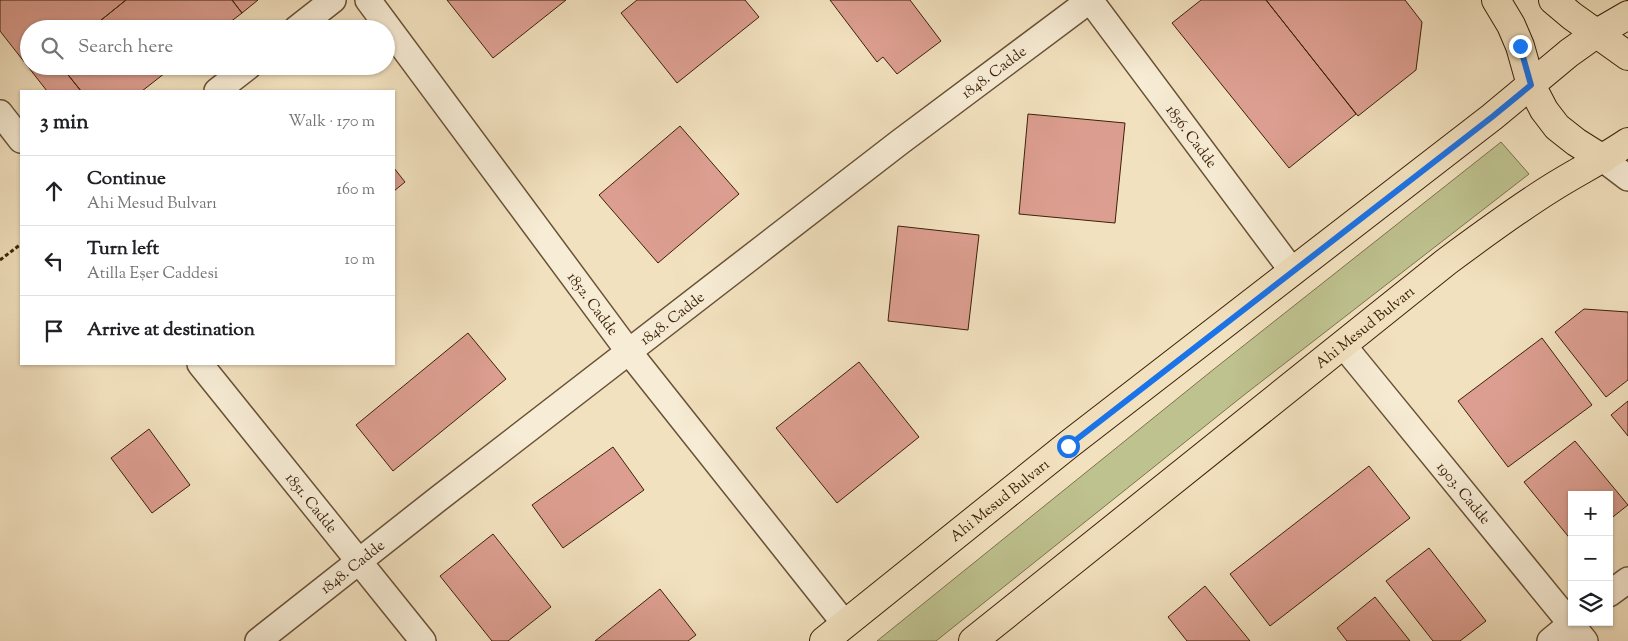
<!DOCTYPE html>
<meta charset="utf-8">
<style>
body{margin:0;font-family:"Sorts Mill Goudy",serif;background:#f6f6f6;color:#202124}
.controls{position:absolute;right:15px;bottom:15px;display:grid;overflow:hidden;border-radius:0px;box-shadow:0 1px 4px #0004}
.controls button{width:45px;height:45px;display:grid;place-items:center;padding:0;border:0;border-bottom:1px solid #e0e0e0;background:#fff;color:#202124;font:25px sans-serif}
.stop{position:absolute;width:15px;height:15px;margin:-11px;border:4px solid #1a73e8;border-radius:50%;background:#fff}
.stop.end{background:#1a73e8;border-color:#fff;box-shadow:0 1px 5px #0008}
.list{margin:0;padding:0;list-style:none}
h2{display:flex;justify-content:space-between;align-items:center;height:65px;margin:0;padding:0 20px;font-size:21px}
h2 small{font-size:16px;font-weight:400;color:#757577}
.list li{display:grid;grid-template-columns:32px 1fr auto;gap:15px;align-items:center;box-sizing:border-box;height:70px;padding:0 20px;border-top:1px solid #e0e0e0}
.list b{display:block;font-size:19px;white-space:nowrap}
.list p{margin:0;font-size:16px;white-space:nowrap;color:#757577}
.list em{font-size:16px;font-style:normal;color:#757577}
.icon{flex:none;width:28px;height:28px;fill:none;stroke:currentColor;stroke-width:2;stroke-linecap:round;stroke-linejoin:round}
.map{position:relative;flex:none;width:1628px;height:641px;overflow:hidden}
.search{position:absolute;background:#fff;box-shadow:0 1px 4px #0004;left:20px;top:20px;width:375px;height:55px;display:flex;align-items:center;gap:12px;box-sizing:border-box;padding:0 18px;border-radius:28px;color:#757577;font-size:19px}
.panel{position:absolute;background:#fff;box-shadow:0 1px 4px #0004;left:20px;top:90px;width:375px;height:275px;border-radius:0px}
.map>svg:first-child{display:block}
</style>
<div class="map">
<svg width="1628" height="641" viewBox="0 0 1628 641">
<rect width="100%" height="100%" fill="#f2e1bf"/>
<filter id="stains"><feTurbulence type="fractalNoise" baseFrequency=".004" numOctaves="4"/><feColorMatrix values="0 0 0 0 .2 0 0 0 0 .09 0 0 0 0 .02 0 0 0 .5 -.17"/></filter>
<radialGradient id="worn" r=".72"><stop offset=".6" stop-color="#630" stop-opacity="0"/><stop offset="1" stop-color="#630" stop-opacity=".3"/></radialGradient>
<path fill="#bec28f" stroke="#7c724c" d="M1501 142 1529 174 1244 395 936 641H877L1214 369Z"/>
<path fill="#dc9e90" stroke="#3b2109" d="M0 0H126L90 29H29V66H61L81 91H47L0 31Z
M126 0H232L242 13 221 29H90Z
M232 0H258L242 13Z
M447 0H566L493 58Z
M637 0H745L759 17 677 83 621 13Z
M830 0H910L941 41 897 74 883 57 877 62Z
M1201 0H1266L1356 114 1289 168 1172 23Z
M1266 0H1405L1422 22 1416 70 1358 116Z
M61 66H174L142 91H81Z
M1028 114 1125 123 1115 223 1019 214Z
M680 126 739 194 658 263 599 195Z
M394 168 405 182 394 191Z
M898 226 979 235 968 330 888 321Z
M1584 309 1628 312V380L1606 397 1555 332Z
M468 333 506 379 393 471 356 425Z
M1542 338 1592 405 1508 467 1458 401Z
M859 362 919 437 837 503 776 428Z
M1628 401V436L1611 415Z
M149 429 190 485 152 513 111 458Z
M1575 441 1628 505 1609 520V495H1572V541L1524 482Z
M613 447 644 490 563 548 532 505Z
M1369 466 1410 518 1270 626 1230 574Z
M493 534 551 607 508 641H492L440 576Z
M1429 548 1486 621 1460 641H1433L1386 581Z
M1205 586 1250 641H1187L1168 617Z
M660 589 696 635 688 641H595Z
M1375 597 1410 641H1347L1337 628Z"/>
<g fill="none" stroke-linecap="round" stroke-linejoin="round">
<defs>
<g id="minor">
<path id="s1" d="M368 0 629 352 845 624"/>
<path id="s2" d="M1090 0 1293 272"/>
<path d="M296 29 333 0"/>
<path d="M217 91 249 66"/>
<path d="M0 113 21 140"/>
<path d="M1603 159 1628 178"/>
<path id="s3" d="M1343 345 1585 641"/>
<path id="s4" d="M200 364 423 641"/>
<path d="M1609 594 1628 580"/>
<path id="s5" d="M258 641 438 499 900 142 1090 0"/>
<path d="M1550 641 1573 622"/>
</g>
<g id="major">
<path d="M1496 0 1511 25 1520 46 1531 85 1544 110 1557 127 1576 142 1603 159"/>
<path d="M1553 0 1572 16 1628 56"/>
<path id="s6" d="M824 641 1068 445 1492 117 1569 53 1597 33 1628 15"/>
<path id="s7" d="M973 641 1446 262C1481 236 1516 210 1553 187 1577 172 1603 159 1628 142"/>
</g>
</defs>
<use href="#minor" stroke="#695136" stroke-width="28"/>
<use href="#major" stroke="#3b2109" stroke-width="30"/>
<path stroke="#3b2109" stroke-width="3" stroke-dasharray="4 2.5" stroke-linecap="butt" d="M0 260 21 244"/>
<use href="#minor" stroke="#f7ecd5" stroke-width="25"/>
<use href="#major" stroke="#f2e1bf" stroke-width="28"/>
</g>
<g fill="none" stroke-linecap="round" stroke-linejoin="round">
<path stroke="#1a73e8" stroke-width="6" d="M1068 446 1492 117 1531 85 1520 46"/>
</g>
<g text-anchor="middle" stroke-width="4.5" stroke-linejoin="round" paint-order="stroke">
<g font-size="15" fill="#3b2109" stroke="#f7ecd5">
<text dy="5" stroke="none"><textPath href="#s5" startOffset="930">1848. Cadde</textPath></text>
<text dy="5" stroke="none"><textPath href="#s2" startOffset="170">1856. Cadde</textPath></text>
<text dy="5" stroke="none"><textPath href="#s1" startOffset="378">1852. Cadde</textPath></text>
<text dy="5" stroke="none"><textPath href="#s5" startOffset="525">1848. Cadde</textPath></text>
<text dy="5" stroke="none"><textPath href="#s7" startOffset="502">Ahi Mesud Bulvarı</textPath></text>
<text dy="5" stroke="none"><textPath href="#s3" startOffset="191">1903. Cadde</textPath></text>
<text dy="5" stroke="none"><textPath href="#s6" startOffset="225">Ahi Mesud Bulvarı</textPath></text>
<text dy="5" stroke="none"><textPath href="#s4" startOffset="178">1851. Cadde</textPath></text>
<text dy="5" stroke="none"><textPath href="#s5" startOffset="120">1848. Cadde</textPath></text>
</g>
</g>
<rect width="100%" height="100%" filter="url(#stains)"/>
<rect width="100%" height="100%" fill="url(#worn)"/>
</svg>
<div class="controls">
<button>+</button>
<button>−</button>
<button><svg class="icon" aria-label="layers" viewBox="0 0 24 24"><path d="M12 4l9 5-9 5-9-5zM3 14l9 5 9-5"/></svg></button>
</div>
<div class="stop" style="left:1068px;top:446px"></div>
<div class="stop end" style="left:1520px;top:46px"></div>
<div class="search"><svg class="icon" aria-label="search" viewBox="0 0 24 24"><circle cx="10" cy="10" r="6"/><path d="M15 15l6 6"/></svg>Search here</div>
<section class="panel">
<h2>3 min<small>Walk · 170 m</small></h2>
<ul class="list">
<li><svg class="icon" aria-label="ahead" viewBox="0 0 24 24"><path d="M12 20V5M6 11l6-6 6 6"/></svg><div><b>Continue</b><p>Ahi Mesud Bulvarı</p></div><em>160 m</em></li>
<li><svg class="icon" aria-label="left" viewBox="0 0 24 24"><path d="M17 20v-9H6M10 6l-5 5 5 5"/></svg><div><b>Turn left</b><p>Atilla Eşer Caddesi</p></div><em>10 m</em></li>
<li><svg class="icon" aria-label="arrive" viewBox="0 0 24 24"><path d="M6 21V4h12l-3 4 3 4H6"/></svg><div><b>Arrive at destination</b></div></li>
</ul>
</section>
</div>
